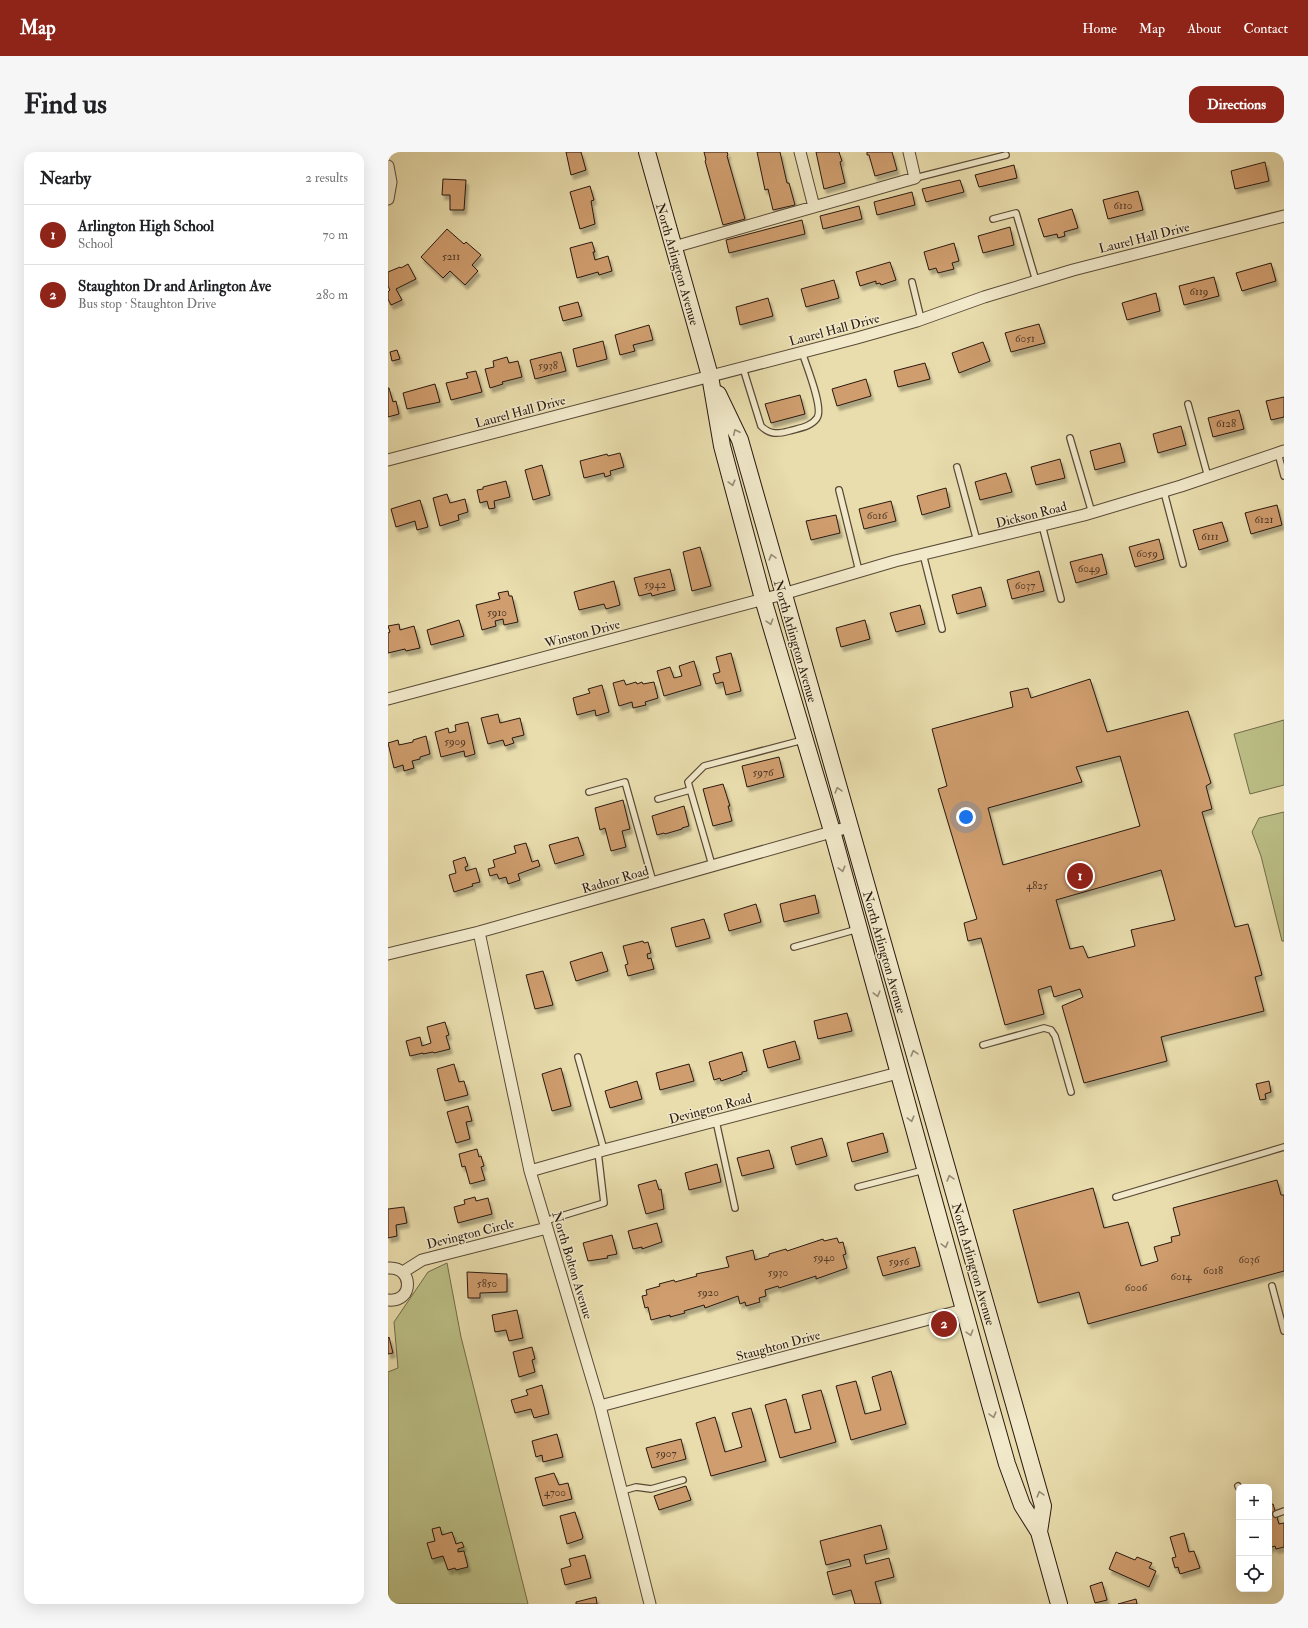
<!DOCTYPE html>
<meta charset="utf-8">
<style>
body{margin:0;font-family:"IM FELL Double Pica",serif;background:#f6f6f6;color:#202124}
.controls{position:absolute;right:12px;bottom:12px;display:grid;overflow:hidden;border-radius:8px;box-shadow:0 4px 16px #0002}
.controls button{width:36px;height:36px;display:grid;place-items:center;padding:0;border:0;border-bottom:1px solid #e0e0e0;background:#fff;color:#202124;font:20px sans-serif}
.you{position:absolute;left:578px;top:665px;width:14px;height:14px;margin:-10px;border:3px solid #fff;border-radius:50%;background:#1a73e8;box-shadow:0 0 0 6px #1a73e833}
.badge{display:grid;place-items:center;width:26px;height:26px;border-radius:50%;background:#8f2418;color:#fff;font-size:13px;font-weight:700}
.pin{position:absolute;translate:-50% -50%;border:2px solid #fff;box-shadow:0 1px 4px #0006}
.list{margin:0;padding:0;list-style:none}
h2{display:flex;justify-content:space-between;align-items:center;height:52px;margin:0;padding:0 16px;font-size:17px}
h2 small{font-size:13px;font-weight:400;color:#757577}
.list li{display:grid;grid-template-columns:26px 1fr auto;gap:12px;align-items:center;box-sizing:border-box;height:60px;padding:0 16px;border-top:1px solid #e0e0e0}
.list b{display:block;font-size:15px;white-space:nowrap}
.list p{margin:0;font-size:13px;white-space:nowrap;color:#757577}
.list em{font-size:13px;font-style:normal;color:#757577}
.icon{flex:none;width:22px;height:22px;fill:none;stroke:currentColor;stroke-width:2;stroke-linecap:round;stroke-linejoin:round}
.map{position:relative;flex:none;width:896px;height:1452px;overflow:hidden;border-radius:12px}
header{display:flex;align-items:center;gap:24px;box-sizing:border-box;height:56px;padding:0 20px;background:#8f2418;color:#fff}
header strong{font-size:19px}
nav{display:flex;gap:22px;margin-inline-start:auto;font-size:14px}
.intro{display:flex;align-items:center;justify-content:space-between;box-sizing:border-box;height:96px;padding:0 24px}
h1{margin:0;font-size:28px}
.button{padding:10px 18px;border-radius:12px;background:#8f2418;color:#fff;font-size:14px;font-weight:700}
main{display:flex;gap:24px;padding:0 24px}
aside{flex:1;background:#fff;border-radius:12px;box-shadow:0 4px 16px #0002}
.map>svg:first-child{display:block}
</style>
<header>
<strong>Map</strong>
<nav><a>Home</a><a>Map</a><a>About</a><a>Contact</a></nav>
</header>
<div class="intro"><h1>Find us</h1><a class="button">Directions</a></div>
<main>
<aside>
<h2>Nearby<small>2 results</small></h2>
<ul class="list">
<li><span class="badge">1</span><div><b>Arlington High School</b><p>School</p></div><em>70 m</em></li>
<li><span class="badge">2</span><div><b>Staughton Dr and Arlington Ave</b><p>Bus stop · Staughton Drive</p></div><em>280 m</em></li>
</ul>
</aside>
<div class="map">
<svg width="896" height="1452" viewBox="0 0 896 1452">
<defs>
<filter id="shadow"><feDropShadow dx="2.5" dy="4.5" stdDeviation="1" flood-color="#0004"/></filter>
</defs>
<rect width="100%" height="100%" fill="#e9ddad"/>
<filter id="stains"><feTurbulence type="fractalNoise" baseFrequency=".005" numOctaves="4"/><feColorMatrix values="0 0 0 0 .2 0 0 0 0 .09 0 0 0 0 .02 0 0 0 .5 -.17"/></filter>
<radialGradient id="worn" r=".72"><stop offset=".6" stop-color="#630" stop-opacity="0"/><stop offset="1" stop-color="#630" stop-opacity=".3"/></radialGradient>
<path fill="#bbbf86" stroke="#726c4b" d="M896 568V633L862 642 846 582Z
M896 660V789H894L873 704 864 680 871 666Z
M59 1111 73 1185 140 1452H0V1220L10 1216 6 1170 40 1120Z"/>
<path fill="#cf9d6e" stroke="#291910" fill-rule="evenodd" filter="url(#shadow)" d="M178 0H193L198 18 183 23Z
M316 0H339L340 3 339 4 357 67 335 73 317 9 318 8Z
M369 0H392L399 31H401L407 53 385 58 380 37 377 38Z
M428 0H451L454 9 452 10 457 31 436 37Z
M479 0H504L509 18 487 24 481 3H479Z
M877 10 881 29 847 37 843 19Z
M626 13 629 26 591 35 587 23Z
M55 27 78 28 76 58H62V43H54Z
M572 28 576 40 538 50 534 37Z
M202 34 206 48 203 49 207 72 192 77 182 40Z
M750 39 755 58 720 67 715 48Z
M524 40 527 53 489 63 486 50Z
M471 54 474 67 435 77 432 64Z
M684 57 690 76 676 80 677 84 670 86 669 82 656 85 650 67Z
M414 68 417 82 341 101 338 88Z
M622 75 626 93 595 101 590 84Z
M59 77 76 92 78 90 93 103 84 113 90 119 77 133 62 119 55 126 33 105Z
M204 90 207 100H205L207 108 220 104 224 119 211 123 210 120 189 126 182 96Z
M566 91 571 109 564 111 566 117 550 121 548 116 541 118 536 100Z
M502 110 508 128 493 133 492 131 488 132V129L472 134 468 120Z
M883 111 888 129 854 139 848 121Z
M20 112 28 127 8 137 14 148 3 153 0 147V140L2 138 0 134V120L12 115 13 116Z
M826 125 831 144 796 153 791 134Z
M446 128 451 146 418 155 413 137Z
M768 141 772 159 739 168 734 151Z
M380 146 385 164 352 173 348 155Z
M190 150 194 164 175 169 171 155Z
M651 172 657 191 623 200 617 181Z
M261 173 265 188 245 193 247 199 232 203 227 183Z
M215 189 219 207 189 215 185 197Z
M595 190 602 209 571 221 564 201Z
M9 198 12 207 4 209 2 200Z
M173 200 178 219 147 227 142 208Z
M119 205 121 211 130 209 134 225 114 230 115 232 102 236 97 217 106 215 105 209Z
M537 211 542 227 510 235 506 219Z
M88 219 94 240 63 248 58 231 80 226 78 221Z
M478 227 483 244 449 254 444 237Z
M47 232 52 250 19 257 15 241Z
M0 236H1L5 250 8 249 11 262 0 265Z
M412 243 417 262 383 271 377 252Z
M896 245V265L883 268 878 249Z
M851 258 856 277 825 285 820 266Z
M793 274 798 293 770 301 765 282Z
M732 291 737 310 707 318 702 299Z
M232 301 236 315 222 319 223 323 217 325 216 321 196 326 192 309 219 302 220 304Z
M672 307 677 326 648 333 643 315Z
M154 313 162 343 145 348 137 318Z
M618 321 624 340 592 348 587 330Z
M118 329 122 345 106 349 107 356 101 357 99 349 92 351 89 338 95 337V335Z
M558 336 562 355 534 363 529 344Z
M59 342 62 351 77 347 80 360 70 363 71 368 52 374 45 346Z
M32 348 40 375 29 378 27 369 8 375 3 357Z
M503 349 508 369 476 377 471 357Z
M889 353 894 373 863 382 857 361Z
M448 363 452 381 423 388 418 369Z
M834 370 840 389 811 398 805 378Z
M771 387 776 407 747 415 741 395Z
M312 395 323 434 304 439 295 400Z
M714 402 719 422 688 431 682 410Z
M282 417 287 438 264 444 263 441 251 444 246 426Z
M651 419 656 439 624 447 619 428Z
M226 429 232 453 218 457 216 452 191 458 186 440Z
M593 435 598 454 569 462 564 443Z
M120 439 121 444H124L130 470 116 473 115 467 107 469 108 474 94 478 88 453 112 447 110 441Z
M532 453 537 472 508 480 502 461Z
M71 468 76 484 43 493 39 478Z
M477 468 482 487 453 495 448 476Z
M11 472 12 478 26 474 32 496 18 499 17 497 0 501V481L2 480 0 474Z
M343 501 353 539 338 543 335 530 328 532 325 522 332 520 328 505Z
M306 509 313 533 276 544 269 519 282 515 286 526 294 524 291 514Z
M702 527 719 580 800 559 823 631 818 634 824 657 814 660 847 775 860 772 874 823 867 825 876 859 773 885 779 909 696 931 674 854 695 845 692 837 666 845 663 834 650 838 656 862 617 873 593 786 580 789 576 771 589 767 550 637 559 634 544 577 625 555 622 540 640 536 643 546ZM732 604 752 674 615 713 600 656 694 630 688 615ZM773 718 787 768 743 778 747 794 700 806 695 794 682 797 668 748Z
M236 528 238 533 248 530 249 532 254 530 255 532 266 530 270 546 257 550 258 553 245 556 244 550 231 554 225 531Z
M214 533 221 560 208 564 207 558 189 563 185 546 202 541 200 537Z
M110 562 112 571 132 566 136 583 124 586 126 591 117 594 115 588 100 592 93 566Z
M80 570 87 602 77 605 76 599 53 605 47 580 60 576 61 581 68 579 67 573Z
M38 584 42 602 32 605V607L24 609 26 616 16 619 15 613 6 616 0 591 10 588 11 593 25 590V588Z
M391 605 396 625 359 635 354 614Z
M335 632 342 654H340L344 669 325 674 315 637Z
M235 648 242 677 234 679 238 695 223 699 217 676 212 678 207 656Z
M296 654 301 674 294 676V677L277 682 276 681 269 683 264 664Z
M190 685 196 703 167 712 161 693Z
M138 691 144 710 150 708 152 714 130 722 132 728 120 732 118 725 111 727 109 722 102 724 100 717 107 715 105 708 128 701 126 694Z
M77 705 80 714 77 715 78 719 88 716 92 730 84 732 85 734 66 740 61 723 68 721 65 709Z
M427 743 431 761 396 770 392 752Z
M368 752 373 770 341 779 336 762Z
M316 767 322 786 288 795 283 776Z
M255 789 256 791 260 790 263 801 259 802 260 807 263 806 266 817 240 824 237 813 240 812 235 794Z
M214 800 220 819 188 829 182 810Z
M155 819 165 853 147 857 138 823Z
M459 861 464 879 430 887 426 869Z
M57 870 61 883 58 884 62 897 46 901 45 900 35 902V901L22 904 18 889 32 885 34 894 43 891 39 875Z
M407 889 412 907 380 916 375 898Z
M354 900 359 919 354 920V922L333 929 332 926 326 928 321 910Z
M66 912 71 930 76 929 80 943 57 949 49 917Z
M301 912 306 929 272 938 268 921Z
M173 916 183 954 164 959 154 922Z
M249 929 254 947 222 956 217 939Z
M881 929 883 940 877 942 878 947 872 948 868 932Z
M80 954 84 969 78 970 82 987 68 991 59 960Z
M495 981 500 1000 464 1010 459 991Z
M434 986 439 1004 408 1013 403 995Z
M89 997 91 1005 93 1004 96 1014 93 1015 97 1028 82 1032 77 1014 74 1015 71 1002Z
M381 998 386 1016 354 1024 349 1006Z
M329 1012 333 1030 301 1038 297 1021Z
M268 1028 271 1038 273 1037 276 1057 258 1062 250 1033Z
M889 1028 893 1043H896V1119L700 1172 691 1140 650 1151 625 1058 705 1036 716 1076 740 1070 753 1114 770 1109 766 1095 784 1090 783 1085 792 1083 785 1056Z
M87 1045 88 1049 100 1046 104 1062 70 1071 66 1055 77 1052 76 1048Z
M16 1055 19 1071 8 1073 9 1084 0 1086V1057Z
M269 1071 274 1090 254 1097V1095L245 1097 240 1079Z
M224 1083 229 1102 219 1104 220 1106 200 1109 195 1091Z
M449 1086 451 1091 455 1090 458 1102 455 1103 459 1116 428 1127V1124L391 1136 390 1134 377 1138 378 1144 371 1146 372 1150 358 1154 357 1150 352 1152 350 1144 317 1156 316 1153 296 1159 297 1161 282 1165V1163L263 1168 260 1155 257 1156 254 1144 259 1143 258 1138 272 1134 271 1132 286 1128 287 1130 309 1124 308 1122 341 1115 338 1105 365 1098 367 1108 381 1104V1102L398 1097 399 1099 435 1087 436 1089Z
M527 1095 532 1114 495 1124 489 1105Z
M79 1120 119 1122V1140L92 1141V1146H80Z
M129 1158 135 1186 121 1189 118 1178 107 1180 104 1163Z
M1 1185 5 1201 0 1202V1186Z
M144 1195 147 1207 144 1208 147 1220 131 1225 125 1200Z
M503 1219 518 1272 463 1288 448 1234 468 1229 477 1262 493 1258 484 1225Z
M154 1233 161 1262 146 1266 143 1257 127 1261 123 1248 140 1243 138 1238Z
M433 1238 448 1290 392 1306 377 1253 398 1247 407 1281 423 1277 414 1243Z
M363 1256 378 1309 323 1324 308 1271 327 1265 337 1300 354 1295 344 1261Z
M169 1282 175 1305 155 1310 154 1303 148 1305 144 1289Z
M293 1287 298 1307 264 1316 258 1296Z
M166 1321 171 1333 180 1331 184 1347 155 1354 147 1326Z
M298 1334 303 1348 271 1358 266 1344Z
M885 1352 891 1372 896 1371V1395L888 1397 887 1394 881 1396V1374H883L881 1368V1353Z
M187 1360 195 1385 194 1387 179 1392 172 1364Z
M493 1373 499 1397 476 1403 478 1412 501 1406 506 1425 487 1430 493 1452H467L463 1438 445 1443 439 1420 463 1414 461 1407 438 1413 432 1389Z
M52 1375 54 1383 64 1380 68 1392 74 1390 76 1395 70 1397V1400L76 1399 80 1415 68 1418 67 1416 60 1418 55 1404 44 1407 39 1391 47 1389 44 1377Z
M796 1381 801 1400 806 1399 812 1416 792 1422 790 1415 787 1416 784 1406 788 1405 782 1385Z
M728 1400 747 1408 749 1405 764 1411 761 1416 768 1419 761 1435 721 1417Z
M197 1403 203 1426 177 1433 173 1417 183 1414 181 1407Z
M714 1430 719 1448 707 1451 702 1434Z
M208 1445 209 1452H188V1450Z
M748 1447 749 1452H730Z"/>
<g fill="none" stroke-linecap="round" stroke-linejoin="round">
<defs>
<path id="lane" d="M527 26 618 3
M605 67 628 61 648 129
M524 130 533 167
M355 216 373 274C382 283 390 282 401 279 411 276 423 275 429 266 436 256 418 213 414 200
M800 252 820 325
M682 286 704 361
M890 301 896 324
M569 315 589 389
M451 338 471 419
M776 340 795 412
M654 373 673 447
M535 402 554 477
M201 640 237 630 265 730
M270 647 302 638
M324 713 300 630 316 614 415 588
M406 795 470 777
M595 893 656 876 663 878 667 884 683 940
M190 905 216 998
M328 969 347 1056
M470 1035 536 1018
M728 1045 896 995
M157 1069 216 1051 210 1000
M884 1134 896 1179
M850 1334 851 1336
M234 1339 248 1335 263 1337 295 1328
M888 1362 896 1359"/>
<path id="street" d="M412 0 426 55
M0 14 3 30 0 47
M286 95 527 26 521 0
M0 308 469 186 529 169 596 145 685 118 896 64
M0 547 395 442 507 409 696 363 793 334 896 299
M91 780 142 1019 212 1254 262 1452
M0 802 91 780 461 675
M142 1019 216 998 510 921
M0 1116C26 1114 26 1151 0 1148
M15 1120 34 1108 159 1076
M212 1254 575 1158"/>
<path id="secondary" d="M259 0 322 224 334 294 375 447 444 679 602 1252 619 1312 634 1353 651 1380 671 1452
M330 242 352 288 655 1354 651 1380"/>
</defs>
<use href="#lane" stroke="#594a37" stroke-width="8"/>
<use href="#street" stroke="#594a37" stroke-width="13"/>
<use href="#secondary" stroke="#291910" stroke-width="18"/>
<use href="#lane" stroke="#f1e9ca" stroke-width="5.5"/>
<use href="#street" stroke="#f1e9ca" stroke-width="11"/>
<use href="#secondary" stroke="#f1e9ca" stroke-width="16"/>
</g>
<defs><path id="oneway-chevron" d="M-2-3.5L2.5 0L-2 3.5" fill="none" stroke-width="1.6" stroke-linecap="round" stroke-linejoin="round"/></defs>
<g stroke="#978b76">
<use href="#oneway-chevron" transform="translate(348 280) rotate(-115)"/>
<use href="#oneway-chevron" transform="translate(344 331) rotate(75)"/>
<use href="#oneway-chevron" transform="translate(384 405) rotate(-106)"/>
<use href="#oneway-chevron" transform="translate(382 470) rotate(73)"/>
<use href="#oneway-chevron" transform="translate(450 638) rotate(-106)"/>
<use href="#oneway-chevron" transform="translate(454 717) rotate(75)"/>
<use href="#oneway-chevron" transform="translate(489 842) rotate(75)"/>
<use href="#oneway-chevron" transform="translate(526 901) rotate(-106)"/>
<use href="#oneway-chevron" transform="translate(523 967) rotate(75)"/>
<use href="#oneway-chevron" transform="translate(562 1026) rotate(-106)"/>
<use href="#oneway-chevron" transform="translate(557 1093) rotate(75)"/>
<use href="#oneway-chevron" transform="translate(582 1181) rotate(73)"/>
<use href="#oneway-chevron" transform="translate(605 1263) rotate(74)"/>
<use href="#oneway-chevron" transform="translate(652 1342) rotate(-106)"/>
</g>
<g text-anchor="middle" stroke-width="3" stroke-linejoin="round" paint-order="stroke">
<g font-size="11" fill="#523a28">
<text x="735" y="57">6110</text>
<text x="63" y="108">5211</text>
<text x="811" y="143">6119</text>
<text x="637" y="190">6051</text>
<text x="160" y="217">5938</text>
<text x="838" y="275">6128</text>
<text x="489" y="367">6016</text>
<text x="876" y="371">6121</text>
<text x="822" y="388">6111</text>
<text x="759" y="405">6059</text>
<text x="701" y="420">6049</text>
<text x="267" y="436">5942</text>
<text x="637" y="437">6037</text>
<text x="109" y="464">5910</text>
<text x="67" y="593">5909</text>
<text x="375" y="624">5976</text>
<text x="649" y="737">4825</text>
<text x="436" y="1109">5940</text>
<text x="861" y="1111">6036</text>
<text x="511" y="1113">5956</text>
<text x="825" y="1122">6018</text>
<text x="390" y="1124">5930</text>
<text x="793" y="1128">6014</text>
<text x="99" y="1135">5850</text>
<text x="748" y="1139">6006</text>
<text x="320" y="1144">5920</text>
<text x="278" y="1305">5907</text>
<text x="167" y="1344">4700</text>
</g>
<g font-size="13" fill="#291910" stroke="#f1e9ca">
<text transform="translate(756 85) rotate(-14)" y="5">Laurel Hall Drive</text>
<text transform="translate(290 112) rotate(74)" y="5">North Arlington Avenue</text>
<text transform="translate(446 177) rotate(-15)" y="5">Laurel Hall Drive</text>
<text transform="translate(132 259) rotate(-15)" y="5">Laurel Hall Drive</text>
<text transform="translate(643 362) rotate(-14)" y="5">Dickson Road</text>
<text transform="translate(194 481) rotate(-15)" y="5">Winston Drive</text>
<text transform="translate(408 489) rotate(74)" y="5">North Arlington Avenue</text>
<text transform="translate(227 727) rotate(-16)" y="5">Radnor Road</text>
<text transform="translate(497 800) rotate(74)" y="5">North Arlington Avenue</text>
<text transform="translate(322 956) rotate(-15)" y="5">Devington Road</text>
<text transform="translate(82 1081) rotate(-14)" y="5">Devington Circle</text>
<text transform="translate(586 1112) rotate(74)" y="5">North Arlington Avenue</text>
<text transform="translate(185 1113) rotate(73)" y="5">North Bolton Avenue</text>
<text transform="translate(390 1193) rotate(-15)" y="5">Staughton Drive</text>
</g>
</g>
<rect width="100%" height="100%" filter="url(#stains)"/>
<rect width="100%" height="100%" fill="url(#worn)"/>
</svg>
<div class="controls">
<button>+</button>
<button>−</button>
<button><svg class="icon" aria-label="locate" viewBox="0 0 24 24"><circle cx="12" cy="12" r="6"/><path d="M12 2v4M12 18v4M2 12h4M18 12h4"/></svg></button>
</div>
<div class="you"></div>
<div class="pin badge" style="left:692px;top:724px">1</div>
<div class="pin badge" style="left:556px;top:1172px">2</div>
</div>
</main>
